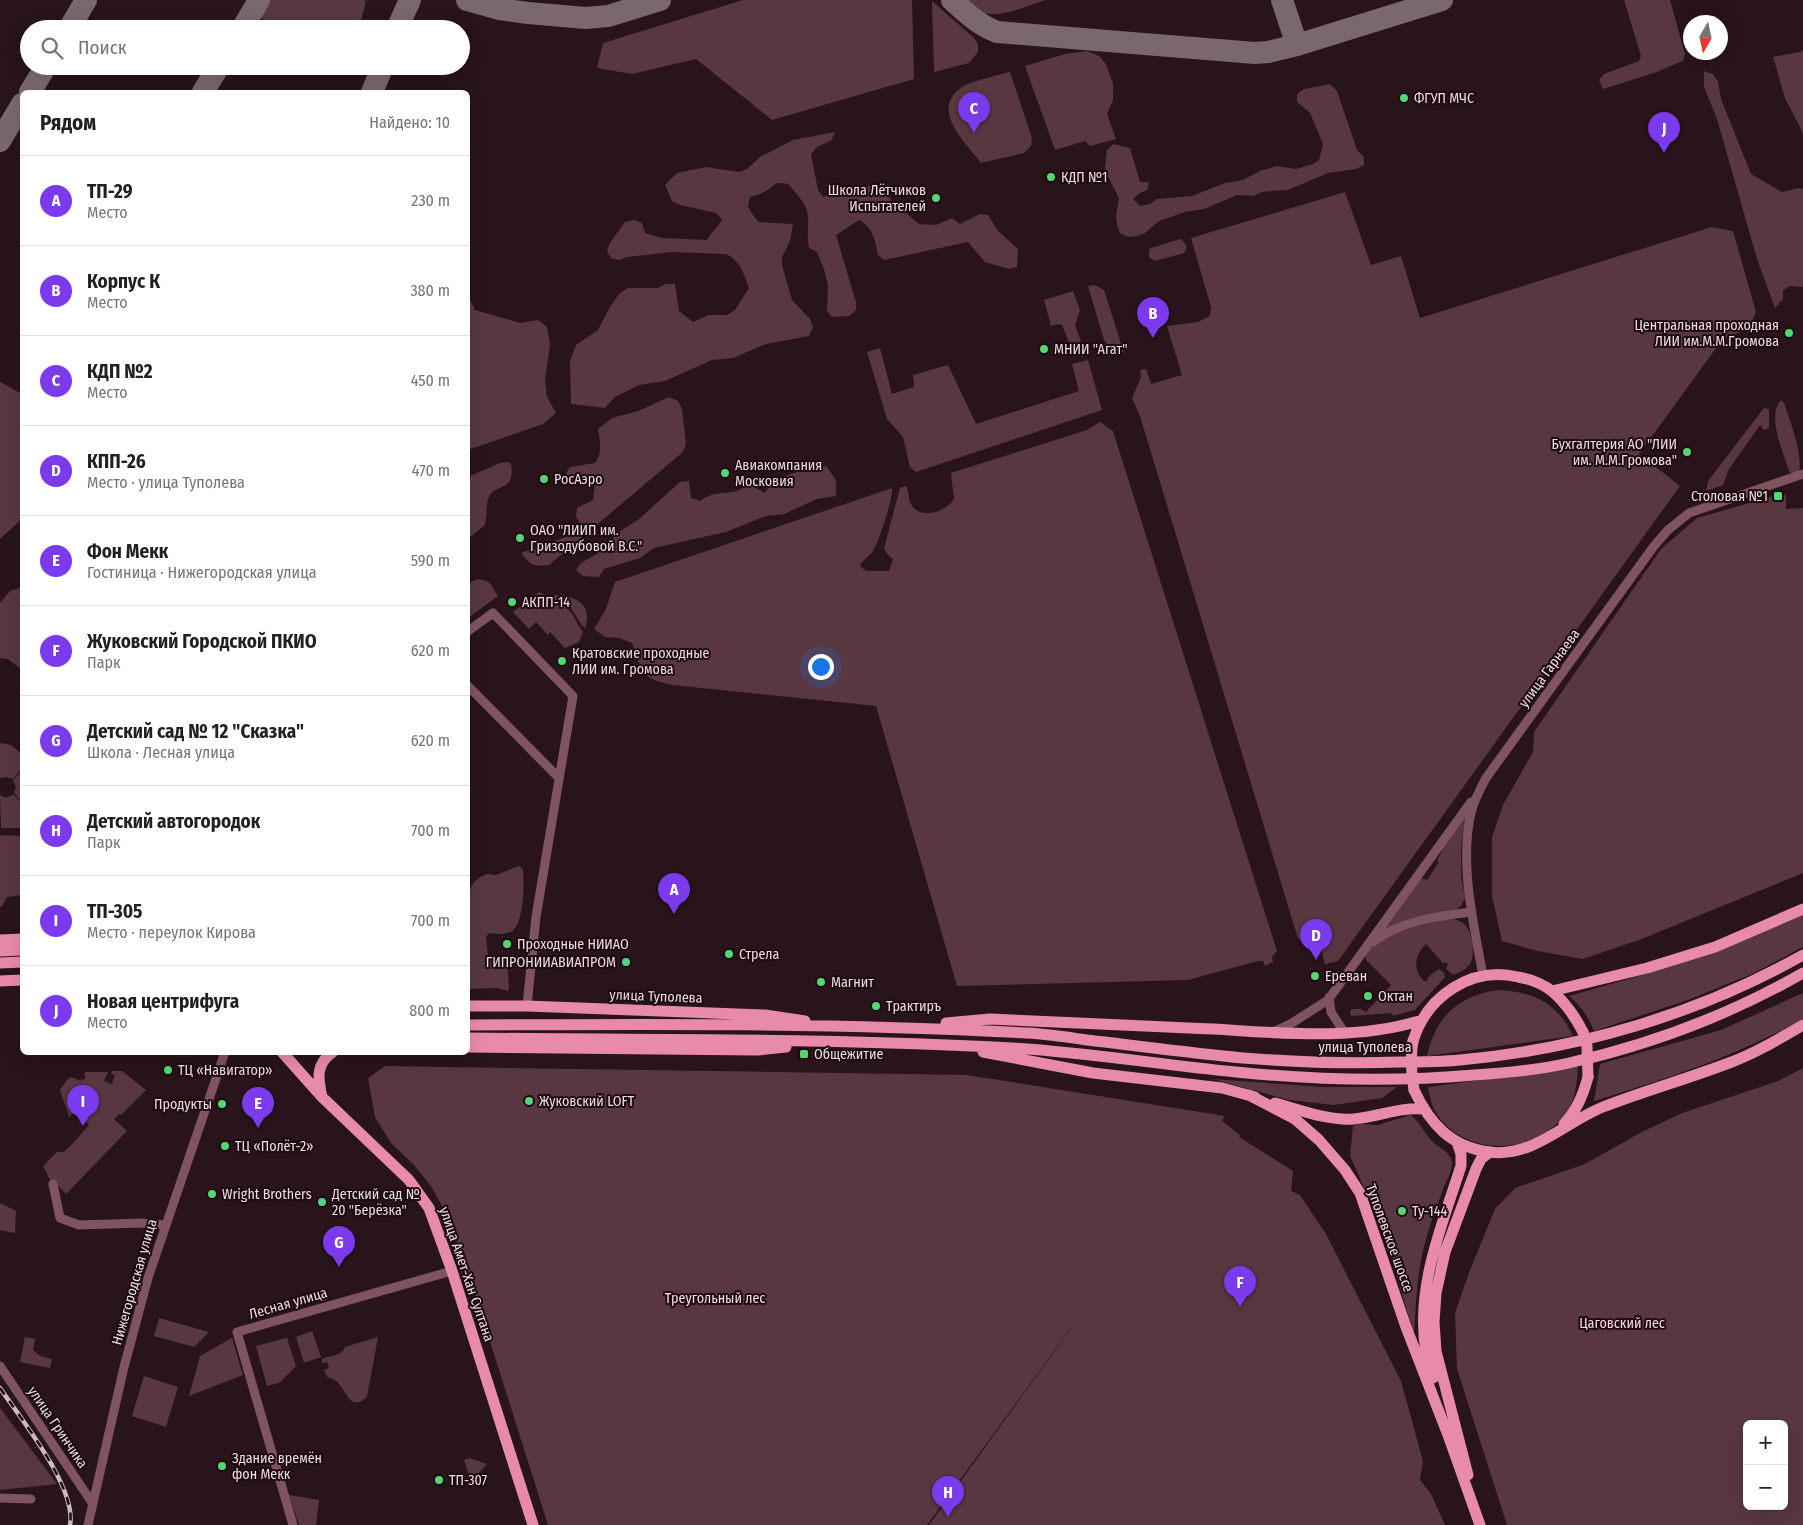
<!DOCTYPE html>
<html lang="ru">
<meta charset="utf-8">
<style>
body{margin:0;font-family:"Fira Sans Condensed",sans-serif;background:#f6f6f6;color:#202124}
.controls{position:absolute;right:15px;bottom:15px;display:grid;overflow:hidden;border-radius:8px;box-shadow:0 5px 20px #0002}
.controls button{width:45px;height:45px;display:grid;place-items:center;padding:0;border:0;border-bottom:1px solid #e0e0e0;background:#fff;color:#202124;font:25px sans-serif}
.compass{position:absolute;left:1683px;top:15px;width:45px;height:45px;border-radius:50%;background:#fff;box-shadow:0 5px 20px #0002;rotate:189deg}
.you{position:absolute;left:820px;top:666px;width:18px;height:18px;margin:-12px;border:4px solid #fff;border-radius:50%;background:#1a73e8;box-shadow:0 0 0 8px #1a73e833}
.badge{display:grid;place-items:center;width:32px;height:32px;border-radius:50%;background:#7c3aed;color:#fff;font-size:16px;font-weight:700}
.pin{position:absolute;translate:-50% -41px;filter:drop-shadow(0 1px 2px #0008)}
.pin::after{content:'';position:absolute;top:26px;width:18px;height:15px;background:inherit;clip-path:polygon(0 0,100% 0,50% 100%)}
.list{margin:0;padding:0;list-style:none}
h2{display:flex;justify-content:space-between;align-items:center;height:65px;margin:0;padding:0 20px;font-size:21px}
h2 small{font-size:16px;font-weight:400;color:#757577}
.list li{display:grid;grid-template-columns:32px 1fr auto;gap:15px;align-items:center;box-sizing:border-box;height:90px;padding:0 20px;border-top:1px solid #e0e0e0}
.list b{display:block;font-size:19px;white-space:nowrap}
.list p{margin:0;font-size:16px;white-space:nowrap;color:#757577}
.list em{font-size:16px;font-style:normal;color:#757577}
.icon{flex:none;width:28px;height:28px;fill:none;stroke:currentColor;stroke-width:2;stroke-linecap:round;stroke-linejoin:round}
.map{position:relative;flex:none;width:1803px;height:1525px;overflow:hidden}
.search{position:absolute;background:#fff;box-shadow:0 5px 20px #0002;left:20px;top:20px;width:450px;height:55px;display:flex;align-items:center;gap:12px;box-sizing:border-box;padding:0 18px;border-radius:28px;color:#757577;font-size:19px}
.panel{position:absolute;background:#fff;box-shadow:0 5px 20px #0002;left:20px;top:90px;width:450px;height:965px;border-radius:8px}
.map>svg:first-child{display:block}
</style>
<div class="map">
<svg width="1803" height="1525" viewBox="0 0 1803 1525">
<rect width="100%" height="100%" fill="#28141a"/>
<path fill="#583741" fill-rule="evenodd" d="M262 0H363L366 1 360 25 356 29H282L274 26 254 14Z
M743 0H912L914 79 772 120 696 59 632 74 597 68 603 43Z
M967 0H1045C1027 6 997 20 979 11 975 8 971 3 967 0Z
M1624 0H1670L1685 54 1683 61 1654 73 1603 89 1599 80 1604 74 1639 61 1641 56Z
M932 1 974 38 978 44V52L969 63 934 72Z
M1803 50V137L1801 129 1785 98 1773 57 1800 52Z
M1087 51 1099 56 1106 64 1113 84V100L1107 114 1116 139 1090 146 1085 141 1055 150 1025 66 1065 54Z
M1704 71 1713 74 1718 82 1721 99 1751 174 1782 192 1799 188 1803 189V287L1789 286 1783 291V299L1775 308 1757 259 1717 119 1704 87Z
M1010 72 1032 138 1031 146 1024 153 981 163C965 142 929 109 962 87 971 81 999 75 1010 72Z
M1330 84 1337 91 1357 150 1364 157V165L1356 169 1328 173 1288 190 1271 191 1262 192 1253 196 1237 195 1204 209 1185 212 1159 221 1145 233 1137 236 1128 237 1120 233 1117 225 1116 216 1119 198 1107 175 1105 167 1107 150 1113 144 1130 148 1140 182H1149L1147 190 1140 193 1133 199 1140 206 1150 204 1157 199 1192 196 1225 183 1243 180 1260 171 1277 166 1296 169 1313 164 1319 160 1323 144 1310 113 1297 102V94L1304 89Z
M835 132 832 140 817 147 811 154 818 190 823 197 857 187 883 185 891 200 919 224 936 225 952 218 960 224 980 214 988 215 998 231 1018 249 1017 267 1009 269 985 262 968 242 884 260 878 255C875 241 873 227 859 220L836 235 856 302V310L849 316 832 317 827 311 828 285 824 269 817 252 809 248C806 236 810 223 807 211 804 201 795 192 788 184 774 181 776 185 766 191 761 194 755 196 750 197L748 207 758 222 793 224 790 241 782 257V265L792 300 810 319 813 327 809 336 766 344 733 358 712 360 665 381 639 385 615 397 605 408 571 404 570 361 576 345 598 330 610 307 620 293 628 288H658L666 284H675L679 311 693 322 709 315H727L735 310 749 288C744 274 740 260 726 254L671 252 627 257 619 260 611 258 607 251 610 243 625 222 634 220 642 223 645 233 662 238 707 240C711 232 718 228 722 219L716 213 680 205 672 201 665 185 677 173 706 167 739 172 747 169 760 157 793 140Z
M1345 192 1371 265 1401 256 1420 318 1712 227 1733 231 1756 312 1749 328 1722 340 1639 454 1680 486 1338 961 1325 964 1321 949 1298 939 1140 416 1132 398 1141 377 1140 370 1146 369 1151 384 1182 375 1167 326 1198 322 1210 316 1211 307 1191 238Z
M1180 239 1183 241 1187 247 1184 253 1155 261 1149 257V250L1151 248Z
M1095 285 1104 290 1124 353 1108 345 1104 340 1088 286Z
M1073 291 1080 310 1075 325 1083 347 1079 350H1072L1062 325 1057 324 1051 326 1044 300Z
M468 296 475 310 520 323 538 320 547 327 550 345 545 380 547 397 556 413 543 424 468 450 469 417 468 414Z
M880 348 892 394 914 387 913 375 948 365 976 424 1079 391 1072 364 1088 360 1102 410 916 472 910 467 903 437 887 419 867 352Z
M0 382 22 394V519L0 539Z
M669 397 678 401 682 409 686 444 683 452 549 565C534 567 530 565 521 553L574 534 580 524 576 516 577 508 593 500 595 483 588 480 570 482 565 475 570 467 595 463C603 452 600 442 598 429L612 418 638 411Z
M1781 400 1784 403C1790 421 1803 454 1799 472L1793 474 1789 471C1784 454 1766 415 1781 400Z
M1764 408 1769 409V428L1764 430 1760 425 1729 469 1723 485 1706 491 1708 481Z
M1100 422 1113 431 1277 951 1272 957 1273 962 1265 966 1263 961H1258L1188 980 957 986 876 706 673 685C666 683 657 682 650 678 639 671 637 654 632 643L619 638 605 637 594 629 606 609 615 582 892 488C894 496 878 544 873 551 869 557 864 558 860 566L866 571H889L893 559 887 554 884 548 900 488 906 486C909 491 908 496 910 502 918 521 945 513 954 499L951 473 1087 430Z
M508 462 511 464C516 493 493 484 489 497 486 503 487 518 485 525L468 539V477L500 463Z
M826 466 836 480V496L817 499 784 514 766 516 726 532 654 548 640 558 604 569 599 577 583 576 576 570 581 563 605 549 616 534 639 519 680 482 689 481 691 498 700 501C716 488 734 498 748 484L765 493C776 472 806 471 826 466Z
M1781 494 1786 495V509L1803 508V873L1639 940 1583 959 1537 951 1502 941 1492 896V837L1503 805 1533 752 1534 732 1661 549 1697 518Z
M477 579C493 581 490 584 498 596L468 618V584Z
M22 587V670L8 659 0 658V603L10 591Z
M539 592 545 595 546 602C550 603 554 602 558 603 572 607 575 622 583 632L579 642 565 648 550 632 548 635 536 622 529 629 513 612Z
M555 595C576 596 593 604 585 628 573 617 575 603 554 600L553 597Z
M0 743 11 745 22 754V769L13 779 7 777 0 778Z
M22 771V802L14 793 16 787 13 780Z
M13 794 22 803V828H1L0 795 6 798Z
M1466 814 1461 847V876L1465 898 1461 906 1453 911 1378 935 1421 878 1427 880 1439 862 1437 861 1443 849Z
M0 835 22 836V895L7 897 3 905 0 907Z
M519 866 523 869C524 883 525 921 512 931 506 935 496 934 489 933L486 937 488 955C493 960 501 957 507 961L509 987 508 991 497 988 468 989V893L474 882 482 876 488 874 496 875Z
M1803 914V947L1752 974 1688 1000 1594 1031C1588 1016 1581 1006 1569 996L1646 974Z
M1453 919C1458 920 1463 922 1466 926 1473 934 1475 956 1470 964 1466 970 1459 972 1453 975L1446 969 1448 963H1443L1426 944C1415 954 1412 970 1424 981H1427L1429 976 1439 969 1444 973 1445 977 1415 1010 1393 1016 1392 1013 1351 1016 1350 1011 1352 1009H1361L1366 1012 1391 985 1366 960 1365 954C1381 933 1427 923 1453 919Z
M1498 990C1532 991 1559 1004 1573 1036L1427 1056C1436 1017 1457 996 1498 990Z
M1803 993V1019C1737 1056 1666 1079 1594 1101L1600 1064 1721 1030Z
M385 1066 967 1075 1225 1116 1222 1121 1240 1135 1239 1137 1293 1171 1291 1191 1300 1195 1326 1234 1401 1381 1423 1461 1420 1480 1431 1494 1445 1525H929L1101 1287 927 1525H548L468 1272 446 1213 431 1186 413 1164 391 1143 375 1117 368 1078Z
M1578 1067C1577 1081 1576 1096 1569 1108 1543 1154 1470 1160 1438 1116 1432 1108 1430 1097 1428 1087Z
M1803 1068V1525H1507L1457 1369 1455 1313 1470 1270 1495 1209 1515 1188 1585 1164 1640 1133 1682 1113 1778 1081ZM1747 1424H1784V1506H1747Z
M112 1071H122L146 1090 121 1115 119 1114 114 1119 127 1131 66 1194 55 1182 50 1180 43 1166 57 1152H64C74 1143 81 1134 89 1125L84 1120 77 1127 82 1120 73 1113 69 1117 60 1090 67 1080 71 1077 81 1081 82 1079 84 1080 86 1076 84 1075 85 1072H108L104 1081 112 1084 115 1075 111 1074Z
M1212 1079 1324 1087H1397L1382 1098 1334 1105 1289 1100Z
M1410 1115C1418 1119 1425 1134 1432 1141 1438 1148 1452 1152 1452 1163 1452 1173 1445 1183 1442 1192 1437 1206 1431 1221 1427 1236 1417 1268 1416 1302 1414 1335L1385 1235 1350 1156 1353 1126 1360 1124 1378 1125Z
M0 1203 16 1211 15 1233 0 1230Z
M159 1318 209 1332 194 1347 154 1336Z
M312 1331 321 1357 304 1363 296 1337Z
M25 1337 35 1339 33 1350 40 1356 52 1359 50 1368 20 1362Z
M378 1337 367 1397C349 1414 346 1387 335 1380 333 1379 330 1378 327 1377L324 1370 329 1368 327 1362 322 1363V1359C332 1354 340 1358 345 1347Z
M232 1338 243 1375 189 1396 200 1356Z
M287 1338 296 1366 279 1383 267 1386 256 1346Z
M144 1376 178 1387 166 1427 132 1416Z
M0 1408 57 1484 0 1490Z
M469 1458 487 1464 479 1473 469 1475 464 1460Z
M289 1495 319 1500 316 1525H299Z"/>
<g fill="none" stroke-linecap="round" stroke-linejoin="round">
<path stroke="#7a686d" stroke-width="22" d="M467 0 499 9 528 13 586 18 608 16 660 0
M952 0C966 13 979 25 997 32L1255 53 1268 52 1297 45 1442 0
M1282 0 1297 45
M69 29 86 0
M242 29 259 0
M397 29 410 0
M30 92 46 66
M203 92 219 66
M372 92 383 66
M0 141 22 104"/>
<path stroke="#805361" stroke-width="9" d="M468 631 493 613 573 696 536 917 527 1006
M468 686 559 778
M1373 942C1400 921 1439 916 1472 912
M1483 976C1474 925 1459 864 1471 813 1474 800 1480 789 1486 778L1654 546 1668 530 1689 513 1803 474
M1329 997 1331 1012 1344 1032
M1273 1032 1292 1023 1328 1000 1471 802
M53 1184 60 1218 79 1225 141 1223 165 1225
M0 1366 93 1504
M0 1498 31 1499
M88 1525 124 1367 148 1278 225 1052
M293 1525 237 1332 452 1271"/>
<path stroke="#e88baa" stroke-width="11" d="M0 940 22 939
M0 951 22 950
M0 963 22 962
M0 981 22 980
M1552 991 1647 968 1715 947 1803 909
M468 1006H527L765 1015 805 1021
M946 1023 990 1019C1064 1022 1139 1026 1214 1029 1281 1033 1356 1041 1422 1020
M468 1025C654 1024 840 1023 1026 1033 1046 1034 1067 1037 1087 1040 1139 1046 1191 1053 1243 1058 1295 1062 1347 1064 1399 1062 1419 1062 1440 1062 1460 1060 1580 1049 1698 1014 1803 955
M468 1038C649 1040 831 1038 1012 1048 1087 1052 1161 1065 1236 1072 1315 1080 1395 1082 1474 1075 1505 1073 1538 1070 1569 1063 1649 1045 1731 1014 1803 973
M1413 1041C1427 996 1471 966 1518 977 1530 979 1543 984 1553 992 1567 1004 1575 1017 1583 1032
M468 1047 758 1050 786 1047
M282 1052 322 1097 409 1180 429 1208 452 1271 533 1525
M983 1052 1093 1073 1222 1088 1255 1097
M1414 1090C1430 1124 1451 1147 1489 1152 1533 1158 1565 1122 1603 1107 1644 1091 1687 1079 1729 1063 1754 1054 1779 1039 1803 1025
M1249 1095 1295 1119 1319 1140 1345 1170 1360 1193 1406 1327 1448 1435 1480 1525
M322 1097C318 1079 315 1064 333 1052
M1275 1103C1300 1110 1328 1121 1354 1119 1378 1117 1399 1107 1423 1109
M1564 1124C1577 1110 1583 1095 1588 1077
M1433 1378C1431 1369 1427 1361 1426 1352 1415 1288 1442 1225 1461 1166V1154L1457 1142
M1468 1475 1436 1351 1434 1322 1436 1293 1445 1252 1476 1169 1481 1159 1490 1152"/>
<defs>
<path id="rail" d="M0 1388C21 1419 77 1488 70 1525"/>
</defs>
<use href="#rail" stroke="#ccbcc0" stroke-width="4.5"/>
<use href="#rail" stroke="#1e0b11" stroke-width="2.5" stroke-dasharray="8" stroke-linecap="butt"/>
<path stroke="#e88baa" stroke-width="11" d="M1583 1032 1587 1046 1588 1077
M1413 1041C1410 1058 1411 1073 1414 1090"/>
</g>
<g fill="#54d672" stroke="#1e0b11" stroke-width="2">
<circle cx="1404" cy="98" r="5"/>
<circle cx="1051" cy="177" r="5"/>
<circle cx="936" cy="198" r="5"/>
<circle cx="1789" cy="333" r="5"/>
<circle cx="1044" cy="349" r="5"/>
<circle cx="1687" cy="452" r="5"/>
<circle cx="725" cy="473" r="5"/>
<circle cx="544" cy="479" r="5"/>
<rect x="1773" y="491" width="10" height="10" rx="2.5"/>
<circle cx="520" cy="538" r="5"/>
<circle cx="512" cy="602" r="5"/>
<circle cx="562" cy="661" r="5"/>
<circle cx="507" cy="944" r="5"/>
<circle cx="729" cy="954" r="5"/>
<circle cx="626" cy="962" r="5"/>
<circle cx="1315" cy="976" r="5"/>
<circle cx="821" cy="982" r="5"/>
<circle cx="1368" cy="996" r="5"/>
<circle cx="876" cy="1006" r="5"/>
<rect x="799" y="1049" width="10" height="10" rx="2.5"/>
<circle cx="168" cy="1070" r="5"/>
<circle cx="529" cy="1101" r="5"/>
<circle cx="222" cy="1104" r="5"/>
<circle cx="225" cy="1146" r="5"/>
<circle cx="212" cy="1194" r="5"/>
<circle cx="322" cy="1202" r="5"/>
<circle cx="1402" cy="1211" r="5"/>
<circle cx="222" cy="1466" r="5"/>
<circle cx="439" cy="1480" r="5"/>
</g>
<g text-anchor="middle" stroke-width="4" stroke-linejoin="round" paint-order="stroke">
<g font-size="14" fill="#ecdde1" stroke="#1e0b11" text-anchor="start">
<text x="1414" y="103">ФГУП МЧС</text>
<text x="1061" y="182">КДП №1</text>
<text x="926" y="195" text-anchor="end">Школа Лётчиков<tspan x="926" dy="16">Испытателей</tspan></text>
<text x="1779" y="330" text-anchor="end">Центральная проходная<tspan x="1779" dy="16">ЛИИ им.М.М.Громова</tspan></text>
<text x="1054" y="354">МНИИ "Агат"</text>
<text x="1677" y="449" text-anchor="end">Бухгалтерия АО "ЛИИ<tspan x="1677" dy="16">им. М.М.Громова"</tspan></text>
<text x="735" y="470">Авиакомпания<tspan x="735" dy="16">Московия</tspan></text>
<text x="554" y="484">РосАэро</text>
<text x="1768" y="501" text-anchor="end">Столовая №1</text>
<text x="530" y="535">ОАО "ЛИИП им.<tspan x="530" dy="16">Гризодубовой В.С."</tspan></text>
<text x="522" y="607">АКПП-14</text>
<text x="572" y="658">Кратовские проходные<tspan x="572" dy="16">ЛИИ им. Громова</tspan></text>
<text x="517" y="949">Проходные НИИАО</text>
<text x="739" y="959">Стрела</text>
<text x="616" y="967" text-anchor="end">ГИПРОНИИАВИАПРОМ</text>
<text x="1325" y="981">Ереван</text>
<text x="831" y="987">Магнит</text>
<text x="1378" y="1001">Октан</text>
<text x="886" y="1011">Трактиръ</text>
<text x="814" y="1059">Общежитие</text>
<text x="178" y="1075">ТЦ «Навигатор»</text>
<text x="539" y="1106">Жуковский LOFT</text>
<text x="212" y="1109" text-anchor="end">Продукты</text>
<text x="235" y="1151">ТЦ «Полёт-2»</text>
<text x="222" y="1199">Wright Brothers</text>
<text x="332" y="1199">Детский сад №<tspan x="332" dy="16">20 "Берёзка"</tspan></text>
<text x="1412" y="1216">Ty-144</text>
<text x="232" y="1463">Здание времён<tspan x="232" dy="16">фон Мекк</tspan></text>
<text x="449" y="1485">ТП-307</text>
</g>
<g font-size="14" fill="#ecdde1" stroke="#1e0b11">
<text transform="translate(1549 668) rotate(-54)" y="5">улица Гарнаева</text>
<text transform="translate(656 996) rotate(2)" y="5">улица Туполева</text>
<text x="1365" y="1052">улица Туполева</text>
<text transform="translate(1390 1238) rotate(70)" y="5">Туполевское шоссе</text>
<text transform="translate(467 1274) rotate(71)" y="5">улица Амет-Хан Султана</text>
<text transform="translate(134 1282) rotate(-74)" y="5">Нижегородская улица</text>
<text transform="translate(288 1303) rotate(-16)" y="5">Лесная улица</text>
<text transform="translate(58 1427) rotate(56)" y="5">улица Гринчика</text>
</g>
<g font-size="14" fill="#fed8e3" stroke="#1e0b11">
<text x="715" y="1303">Треугольный лес</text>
<text x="1622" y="1328">Цаговский лес</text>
</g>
</g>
</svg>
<div class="controls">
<button>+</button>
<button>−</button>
</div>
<svg class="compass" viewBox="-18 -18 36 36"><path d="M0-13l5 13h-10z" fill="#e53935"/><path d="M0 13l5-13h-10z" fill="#757577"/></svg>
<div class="you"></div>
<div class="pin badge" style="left:674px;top:914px">A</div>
<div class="pin badge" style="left:1153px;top:338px">B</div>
<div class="pin badge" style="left:974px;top:133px">C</div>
<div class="pin badge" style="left:1316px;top:960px">D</div>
<div class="pin badge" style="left:258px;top:1128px">E</div>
<div class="pin badge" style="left:1240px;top:1307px">F</div>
<div class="pin badge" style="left:339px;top:1267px">G</div>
<div class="pin badge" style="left:948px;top:1517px">H</div>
<div class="pin badge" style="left:83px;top:1126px">I</div>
<div class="pin badge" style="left:1664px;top:153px">J</div>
<div class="search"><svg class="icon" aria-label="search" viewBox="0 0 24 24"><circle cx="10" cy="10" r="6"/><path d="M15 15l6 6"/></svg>Поиск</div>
<section class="panel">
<h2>Рядом<small>Найдено: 10</small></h2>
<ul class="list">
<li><span class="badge">A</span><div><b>ТП-29</b><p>Место</p></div><em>230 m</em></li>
<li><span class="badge">B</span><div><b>Корпус К</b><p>Место</p></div><em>380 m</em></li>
<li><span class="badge">C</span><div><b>КДП №2</b><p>Место</p></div><em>450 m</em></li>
<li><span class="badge">D</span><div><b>КПП-26</b><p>Место · улица Туполева</p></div><em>470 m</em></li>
<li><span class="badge">E</span><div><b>Фон Мекк</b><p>Гостиница · Нижегородская улица</p></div><em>590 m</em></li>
<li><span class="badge">F</span><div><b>Жуковский Городской ПКИО</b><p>Парк</p></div><em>620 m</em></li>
<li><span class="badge">G</span><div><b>Детский сад № 12 &quot;Сказка&quot;</b><p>Школа · Лесная улица</p></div><em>620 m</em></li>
<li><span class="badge">H</span><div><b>Детский автогородок</b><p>Парк</p></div><em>700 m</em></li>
<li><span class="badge">I</span><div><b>ТП-305</b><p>Место · переулок Кирова</p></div><em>700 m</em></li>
<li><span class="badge">J</span><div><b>Новая центрифуга</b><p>Место</p></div><em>800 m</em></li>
</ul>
</section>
</div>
